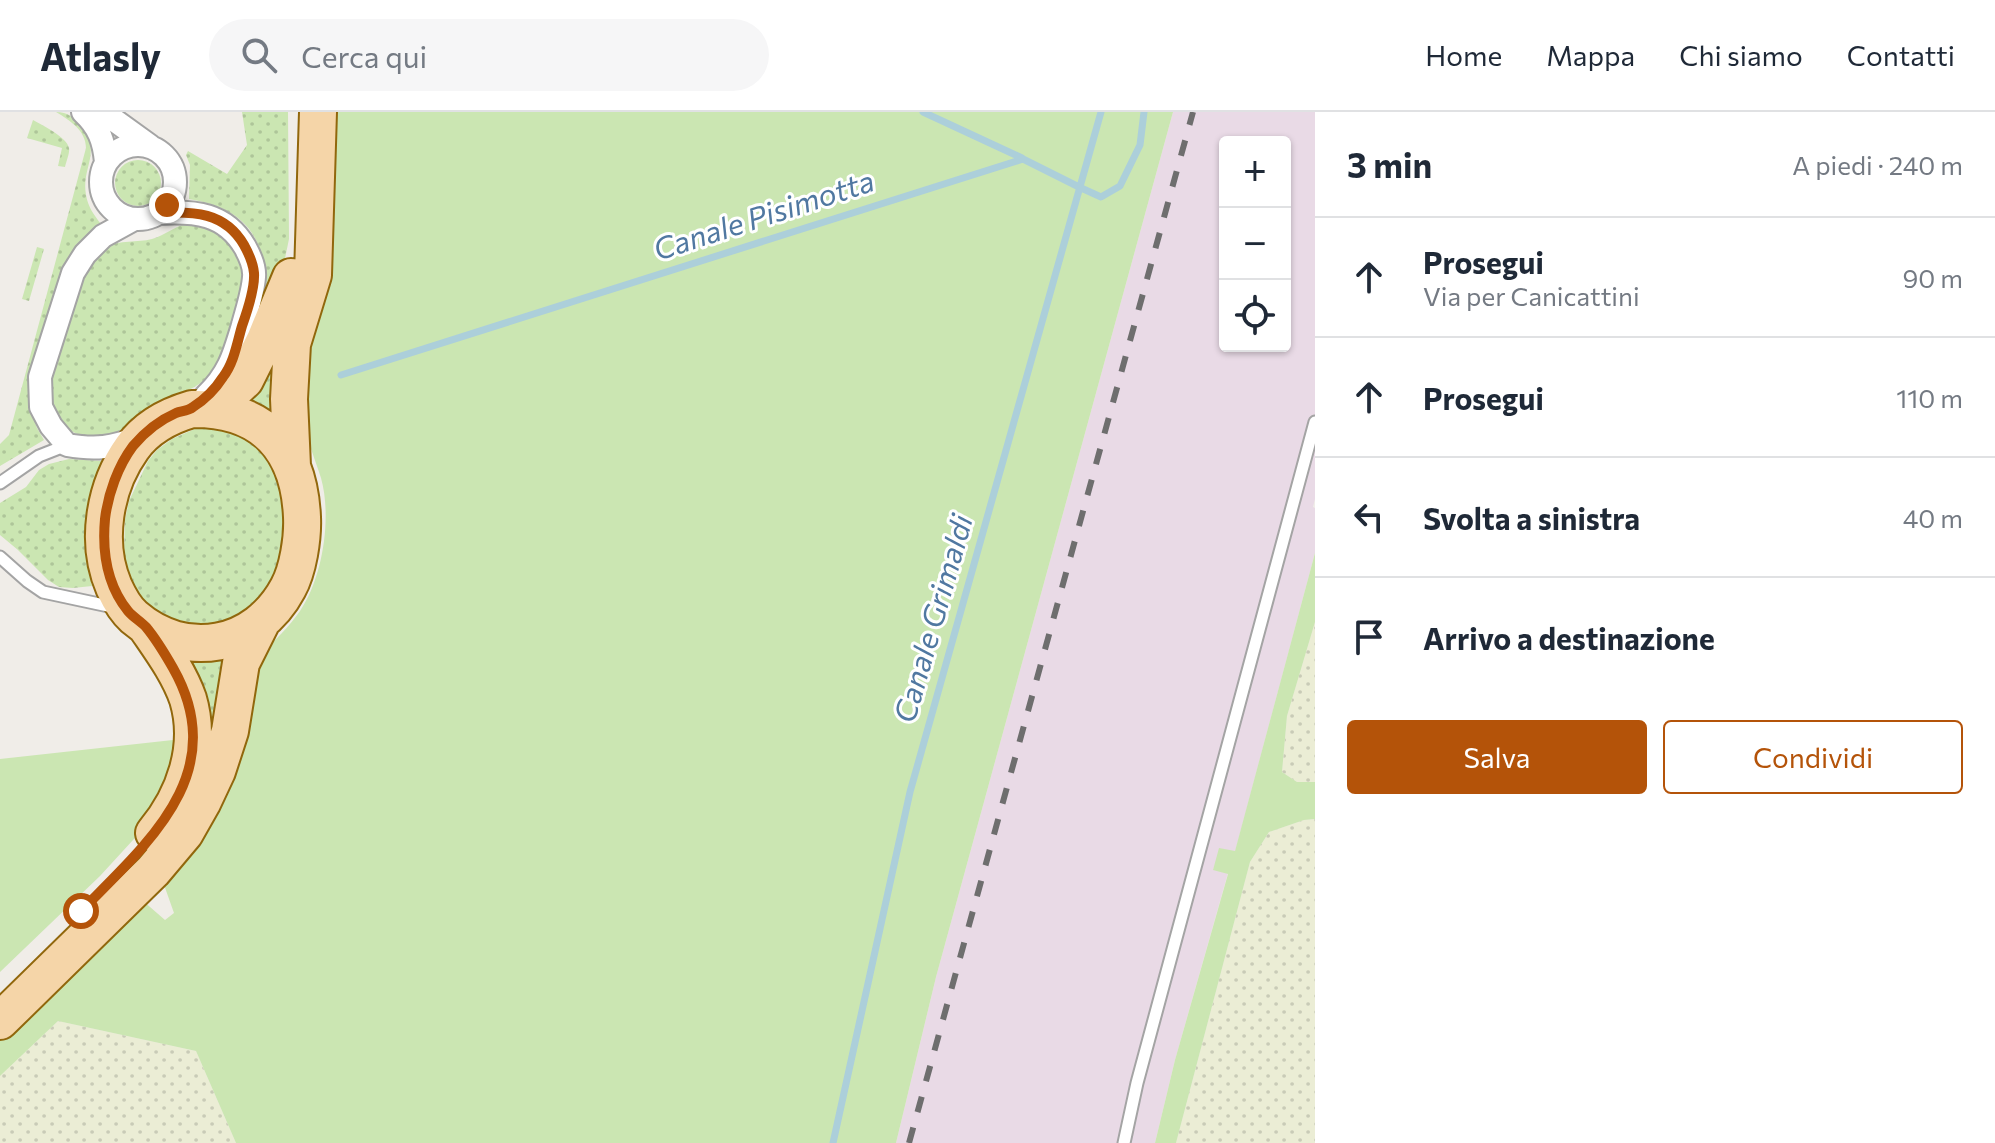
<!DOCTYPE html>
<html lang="it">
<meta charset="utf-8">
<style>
body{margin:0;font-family:Commissioner,sans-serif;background:#f6f6f7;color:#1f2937}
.controls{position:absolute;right:24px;top:24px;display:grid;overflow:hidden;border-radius:8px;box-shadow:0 2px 6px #0004}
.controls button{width:72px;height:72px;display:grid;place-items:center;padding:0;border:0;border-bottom:2px solid #e0e1e3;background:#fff;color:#1f2937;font:40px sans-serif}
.stop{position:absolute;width:24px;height:24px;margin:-18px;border:6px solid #b45309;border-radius:50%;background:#fff}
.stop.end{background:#b45309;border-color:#fff;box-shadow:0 2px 8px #0008}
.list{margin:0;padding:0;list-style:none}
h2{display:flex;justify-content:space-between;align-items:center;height:104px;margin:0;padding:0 32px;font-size:34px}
h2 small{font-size:26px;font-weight:400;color:#747a83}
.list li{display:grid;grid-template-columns:52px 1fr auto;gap:24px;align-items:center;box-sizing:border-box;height:120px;padding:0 32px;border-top:2px solid #e0e1e3}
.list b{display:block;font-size:30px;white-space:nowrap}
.list p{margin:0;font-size:26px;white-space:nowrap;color:#747a83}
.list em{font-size:26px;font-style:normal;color:#747a83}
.actions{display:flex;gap:16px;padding:24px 32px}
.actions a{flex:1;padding:18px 0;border:2px solid #b45309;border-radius:8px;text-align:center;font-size:28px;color:#b45309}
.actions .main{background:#b45309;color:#fff}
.icon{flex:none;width:44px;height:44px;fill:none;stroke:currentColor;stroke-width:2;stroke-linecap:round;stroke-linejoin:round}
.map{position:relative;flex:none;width:1315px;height:1031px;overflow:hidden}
header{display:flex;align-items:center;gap:48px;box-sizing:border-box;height:112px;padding:0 40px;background:#fff;border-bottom:2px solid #e0e1e3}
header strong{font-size:38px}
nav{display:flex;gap:44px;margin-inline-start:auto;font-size:28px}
.search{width:560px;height:72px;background:#f6f6f7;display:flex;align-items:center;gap:20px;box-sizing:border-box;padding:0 28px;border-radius:44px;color:#747a83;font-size:30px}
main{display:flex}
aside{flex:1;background:#fff}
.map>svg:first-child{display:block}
</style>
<header>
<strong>Atlasly</strong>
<div class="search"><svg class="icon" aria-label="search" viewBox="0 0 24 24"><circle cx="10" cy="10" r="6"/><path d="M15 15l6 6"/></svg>Cerca qui</div>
<nav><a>Home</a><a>Mappa</a><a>Chi siamo</a><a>Contatti</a></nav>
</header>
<main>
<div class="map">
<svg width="1315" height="1031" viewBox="0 0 1315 1031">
<defs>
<pattern id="farmland-dots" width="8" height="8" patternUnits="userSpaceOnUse" patternTransform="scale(2)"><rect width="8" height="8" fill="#ebedd5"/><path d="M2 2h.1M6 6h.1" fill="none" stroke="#c9cbb7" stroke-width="1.8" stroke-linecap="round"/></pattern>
<pattern id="garden-dots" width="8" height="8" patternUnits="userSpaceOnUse" patternTransform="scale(2)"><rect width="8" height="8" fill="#cbe6b2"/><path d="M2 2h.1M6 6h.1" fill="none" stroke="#aec599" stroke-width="1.8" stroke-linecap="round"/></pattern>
</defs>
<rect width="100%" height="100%" fill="#f0ede8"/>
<path fill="#e9dae6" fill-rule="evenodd" d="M1173 0H1315V387L1313 395 1315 396V441L1235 740 1213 757 1228 761 1175 948 1155 1031H896L936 865ZM1225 30H1285V234H1225Z"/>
<path fill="url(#farmland-dots)" d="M1315 510V670H1297L1282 660 1287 604Z
M1315 707V1031H1176L1250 750 1269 720 1304 708Z
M58 909 196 939 236 1031H0V964Z"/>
<path fill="#cbe6b2" d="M329 0H1173L936 865 896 1031H236L196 939 58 909 0 964V926L142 788 165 808 174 801 163 770 262 541C275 528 289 515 300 499 323 465 332 405 321 366 314 344 305 323 301 300Z
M1315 441V510L1287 604 1282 660 1297 670H1315V707L1304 708 1269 720 1250 750 1176 1031H1155L1175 948 1228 762 1213 758 1219 736 1235 739Z
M182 627 177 657 144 716 100 764 0 860V647Z"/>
<path fill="url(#garden-dots)" d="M56 0C67 0 76 6 82 15 102 42 81 55 86 83 88 95 94 103 101 112L77 134 60 161 31 266 28 290 37 316 44 328 0 354V332L9 323 86 36C86 18 69 8 56 0Z
M242 0H288L289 127 281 166 263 186C269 127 247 97 189 87L190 53 186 43 188 39 227 62 247 33Z
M33 8C42 13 67 25 69 36 70 41 66 50 65 55L58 54 62 36 27 26Z
M115 71a23 23 0 1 1 46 0a23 23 0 1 1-46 0Z
M191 111C253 128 246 165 232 216 227 234 222 252 208 265 192 280 169 285 149 296 124 310 125 326 92 325 77 325 61 315 54 300 44 276 63 229 70 205 74 194 76 181 81 170 85 159 95 143 105 136 120 127 137 131 152 127 166 123 177 112 191 111Z
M37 135 44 137 29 189 22 187Z
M293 207 277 305 243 288Z
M197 316H215L230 319 257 333 267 343 285 381 287 434 266 487 222 515 174 512 145 492 128 461 124 441 125 408 129 389 148 349 157 338 172 327Z
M69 347 103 349C85 389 81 431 92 474L73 476 59 475 48 468 18 438 0 423V391L26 375 39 358 49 352Z
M230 548 215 634 184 550Z"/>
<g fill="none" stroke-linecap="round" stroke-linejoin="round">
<path stroke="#accfda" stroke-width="7" d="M923 0 1022 46
M341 263 1023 47 1079 75 1101 85 1120 74 1140 33 1144 0
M833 1031 910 680 1101 0"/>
<defs>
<path id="lane" d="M0 371 39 344 67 333
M0 445 27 469 43 480 113 495
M1124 1031 1137 971 1315 310"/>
<path id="street" d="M83 0C99 15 104 29 106 50
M103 0 150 34
M101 70a37 37 0 1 1 74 0a37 37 0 1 1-74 0Z
M159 101C195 99 225 101 245 135 250 144 255 155 254 165 253 180 247 198 243 213 234 243 229 262 206 284
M134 107 103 124 85 142 73 161 40 265 41 295 51 314 67 333C96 338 112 336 139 325"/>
<path id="primary" d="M192 297C262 296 299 335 302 405 303 426 298 458 288 476 256 536 185 549 134 505 125 497 119 486 114 475 95 431 104 375 132 336 146 316 168 304 192 297Z
M214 297 245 268 265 228 291 165
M292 354 289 287 292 232 313 163 318 0
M147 516C162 538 179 561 188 587 202 634 185 684 154 721
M0 909 153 759 185 721 202 691 217 659 230 619 241 551 262 509"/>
</defs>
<use href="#lane" stroke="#a4a4a4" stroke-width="15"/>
<use href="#street" stroke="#a4a4a4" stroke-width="26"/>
<use href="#primary" stroke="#91670c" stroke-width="40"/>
<use href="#lane" stroke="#fff" stroke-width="11"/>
<use href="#street" stroke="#fff" stroke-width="22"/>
<use href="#primary" stroke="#f5d5a8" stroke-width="36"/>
<path stroke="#6e6e6e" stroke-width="6" stroke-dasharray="16 16" stroke-linecap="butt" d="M909 1031 1193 0"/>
</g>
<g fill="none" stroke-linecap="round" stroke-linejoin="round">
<path stroke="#b45309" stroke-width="10" d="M81 799C149 730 232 660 173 556 165 542 156 527 146 515 140 509 133 505 128 499 107 473 102 440 105 407 108 382 118 354 133 334 144 321 160 308 176 301 182 299 188 299 193 295 204 288 216 276 223 265 234 251 237 231 242 214 247 200 255 176 254 161 253 150 249 142 244 133 225 100 193 99 159 101L167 93"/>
</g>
<g text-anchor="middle" stroke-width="6" stroke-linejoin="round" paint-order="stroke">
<g font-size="30" font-style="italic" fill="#5078a1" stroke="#fff">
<text transform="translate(764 104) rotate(-18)" y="10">Canale Pisimotta</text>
<text transform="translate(934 507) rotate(-74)" y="10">Canale Grimaldi</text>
</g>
</g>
</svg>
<div class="controls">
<button>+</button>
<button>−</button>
<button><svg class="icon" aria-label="locate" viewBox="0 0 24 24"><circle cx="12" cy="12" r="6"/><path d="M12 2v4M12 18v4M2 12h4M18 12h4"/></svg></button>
</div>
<div class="stop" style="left:81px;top:799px"></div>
<div class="stop end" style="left:167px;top:93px"></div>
</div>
<aside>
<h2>3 min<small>A piedi · 240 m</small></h2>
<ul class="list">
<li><svg class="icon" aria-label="ahead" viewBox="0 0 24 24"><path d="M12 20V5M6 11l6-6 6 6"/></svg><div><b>Prosegui</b><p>Via per Canicattini</p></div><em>90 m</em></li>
<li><svg class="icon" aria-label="ahead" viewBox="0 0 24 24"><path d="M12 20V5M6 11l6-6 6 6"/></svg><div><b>Prosegui</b></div><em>110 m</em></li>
<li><svg class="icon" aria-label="left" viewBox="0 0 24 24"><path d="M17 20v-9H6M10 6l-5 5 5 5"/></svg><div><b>Svolta a sinistra</b></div><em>40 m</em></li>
<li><svg class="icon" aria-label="arrive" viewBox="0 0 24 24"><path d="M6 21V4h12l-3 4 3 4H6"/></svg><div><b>Arrivo a destinazione</b></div></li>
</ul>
<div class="actions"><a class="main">Salva</a><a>Condividi</a></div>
</aside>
</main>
